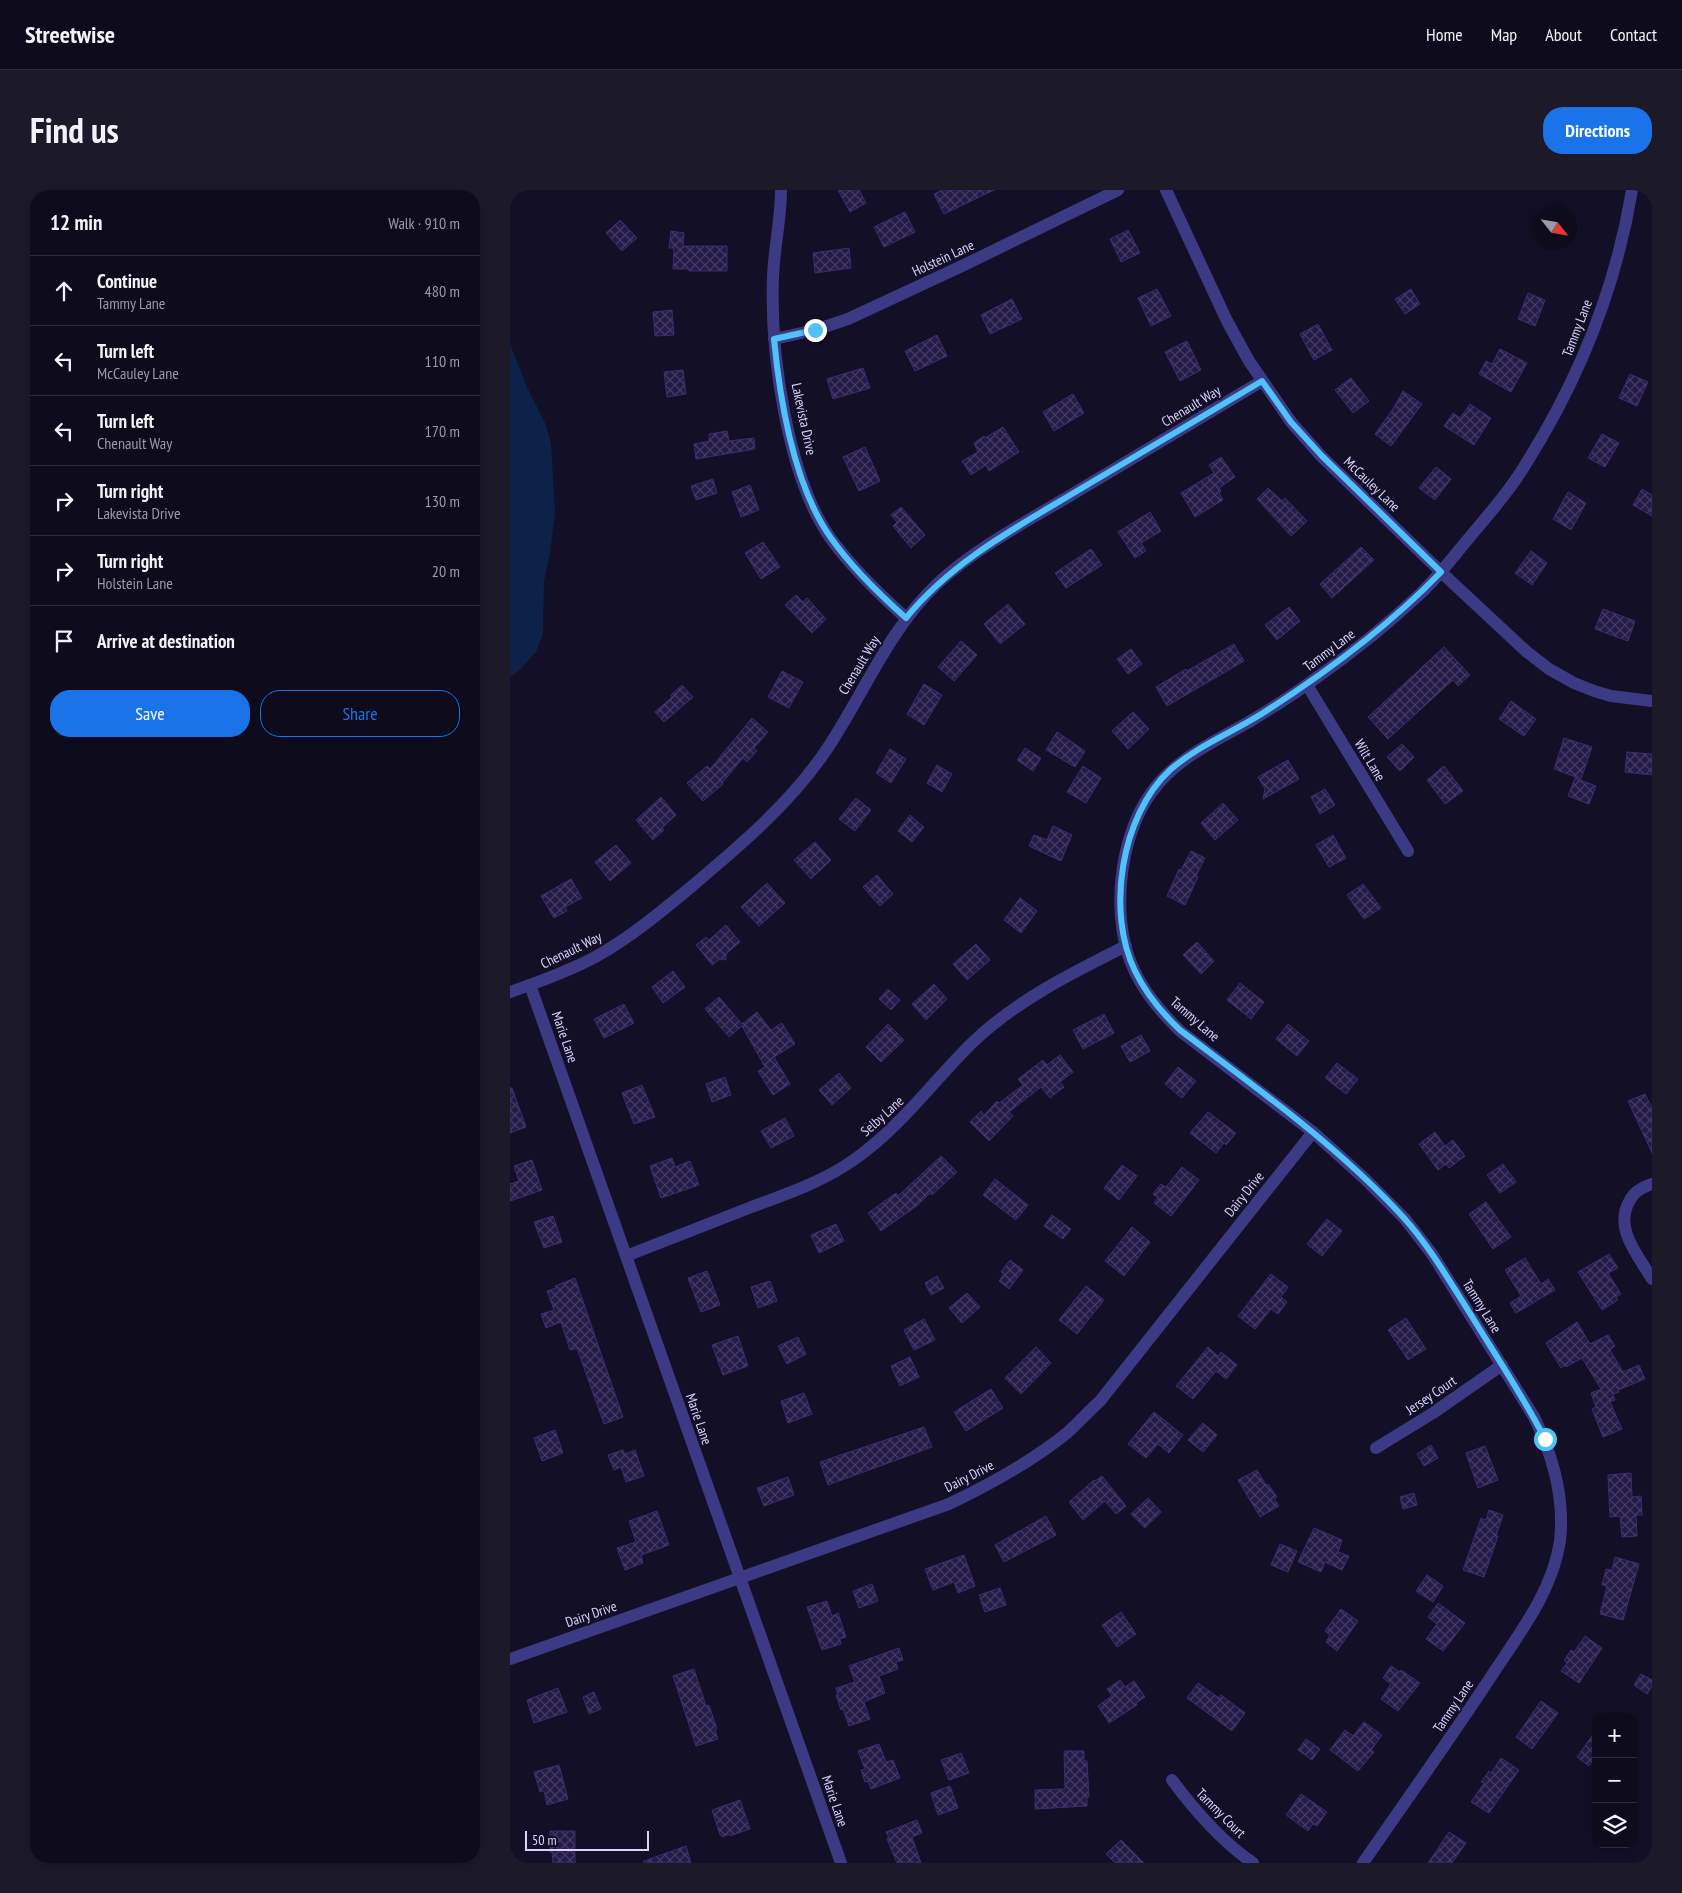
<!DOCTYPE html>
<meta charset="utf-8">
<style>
body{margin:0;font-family:"PT Sans Narrow",sans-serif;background:#1c1929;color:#f1f3f6}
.controls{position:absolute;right:15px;bottom:15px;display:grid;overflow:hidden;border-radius:10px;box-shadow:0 2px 8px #0003}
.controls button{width:45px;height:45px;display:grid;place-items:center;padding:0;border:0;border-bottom:1px solid #2e2b3b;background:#0e0b1c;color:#f1f3f6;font:25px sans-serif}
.compass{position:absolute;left:1022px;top:15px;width:45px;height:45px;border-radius:50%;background:#0e0b1c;box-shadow:0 2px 8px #0003;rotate:121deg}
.scale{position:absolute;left:15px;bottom:12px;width:124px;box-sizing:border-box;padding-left:5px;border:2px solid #d9d4ff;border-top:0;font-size:14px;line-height:18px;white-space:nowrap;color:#d9d4ff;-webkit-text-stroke:4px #130f26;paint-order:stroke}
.stop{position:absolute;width:15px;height:15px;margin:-11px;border:4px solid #4fc3f7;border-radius:50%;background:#fff}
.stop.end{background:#4fc3f7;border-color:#fff;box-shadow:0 1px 5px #0008}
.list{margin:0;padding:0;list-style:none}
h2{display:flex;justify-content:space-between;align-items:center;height:65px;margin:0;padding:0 20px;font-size:21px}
h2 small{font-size:16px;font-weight:400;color:#9b9ba3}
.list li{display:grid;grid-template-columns:32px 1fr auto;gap:15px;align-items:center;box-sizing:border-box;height:70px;padding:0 20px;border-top:1px solid #2e2b3b}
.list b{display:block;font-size:19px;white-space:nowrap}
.list p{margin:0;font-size:16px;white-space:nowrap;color:#9b9ba3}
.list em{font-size:16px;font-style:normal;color:#9b9ba3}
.actions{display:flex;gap:10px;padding:15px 20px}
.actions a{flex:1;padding:11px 0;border:1px solid #1a73e8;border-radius:20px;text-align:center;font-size:18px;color:#1a73e8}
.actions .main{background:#1a73e8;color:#fff}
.icon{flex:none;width:28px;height:28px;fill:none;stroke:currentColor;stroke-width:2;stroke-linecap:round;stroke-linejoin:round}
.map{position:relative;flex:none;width:1142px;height:1673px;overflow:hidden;border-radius:20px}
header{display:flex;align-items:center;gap:30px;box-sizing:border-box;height:70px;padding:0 25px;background:#0e0b1c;border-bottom:1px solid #2e2b3b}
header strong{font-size:24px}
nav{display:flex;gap:28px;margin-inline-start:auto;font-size:18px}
.intro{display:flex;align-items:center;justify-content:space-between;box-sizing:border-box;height:120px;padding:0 30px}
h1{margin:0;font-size:35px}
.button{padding:12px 22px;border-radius:20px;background:#1a73e8;color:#fff;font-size:18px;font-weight:700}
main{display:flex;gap:30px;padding:0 30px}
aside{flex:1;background:#0e0b1c;border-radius:20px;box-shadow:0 2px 8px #0003}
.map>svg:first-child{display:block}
</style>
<header>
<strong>Streetwise</strong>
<nav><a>Home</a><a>Map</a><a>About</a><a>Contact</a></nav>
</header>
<div class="intro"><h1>Find us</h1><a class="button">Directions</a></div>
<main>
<aside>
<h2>12 min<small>Walk · 910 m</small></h2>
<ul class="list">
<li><svg class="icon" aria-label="ahead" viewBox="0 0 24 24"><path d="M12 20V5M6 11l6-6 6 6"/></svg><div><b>Continue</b><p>Tammy Lane</p></div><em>480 m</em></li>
<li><svg class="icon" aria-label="left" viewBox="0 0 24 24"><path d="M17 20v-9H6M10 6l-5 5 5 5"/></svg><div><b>Turn left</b><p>McCauley Lane</p></div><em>110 m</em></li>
<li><svg class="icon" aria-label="left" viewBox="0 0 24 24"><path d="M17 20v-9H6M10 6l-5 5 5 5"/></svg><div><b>Turn left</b><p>Chenault Way</p></div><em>170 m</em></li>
<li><svg class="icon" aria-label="right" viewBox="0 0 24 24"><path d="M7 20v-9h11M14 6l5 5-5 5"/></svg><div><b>Turn right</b><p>Lakevista Drive</p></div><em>130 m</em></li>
<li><svg class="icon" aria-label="right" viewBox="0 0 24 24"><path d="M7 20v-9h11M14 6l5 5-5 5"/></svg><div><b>Turn right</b><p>Holstein Lane</p></div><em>20 m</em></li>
<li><svg class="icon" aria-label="arrive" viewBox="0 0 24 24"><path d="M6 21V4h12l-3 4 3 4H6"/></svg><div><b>Arrive at destination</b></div></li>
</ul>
<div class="actions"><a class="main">Save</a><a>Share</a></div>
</aside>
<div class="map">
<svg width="1142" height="1673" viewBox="0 0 1142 1673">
<defs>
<pattern id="building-cross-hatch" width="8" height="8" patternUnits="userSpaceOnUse" patternTransform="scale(1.25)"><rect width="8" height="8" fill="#241b47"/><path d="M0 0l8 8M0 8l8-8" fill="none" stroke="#433b63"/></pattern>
</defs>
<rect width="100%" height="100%" fill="#130f26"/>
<path fill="#0c2248" d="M0 154 17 197 35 233 41 253 45 322 40 363 34 391 33 444 26 462 10 480 0 487Z"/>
<path fill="url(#building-cross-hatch)" stroke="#3b2d73" d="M328 0H349L356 13 340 22Z
M432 0H484L434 24 424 4Z
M395 22 405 42 374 57 364 37Z
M110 30 127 48 112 61 96 43Z
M618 40 630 63 611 72 600 49Z
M161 41 174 43 173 56H217V81H179V79H163L164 58H159Z
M339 58 341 78 305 83 303 63Z
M647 99 661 126 641 136 628 108Z
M901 99 910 114 895 124 885 109Z
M1018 103 1035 110 1025 136 1008 129Z
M502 109 512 129 480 144 471 125Z
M162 120 164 145 145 146 143 122Z
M808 134 822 160 804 170 790 144Z
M427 145 437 166 405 181 395 161Z
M677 151 691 180 670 191 655 162Z
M990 159 1017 173 1001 202 969 184 976 171 982 174Z
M353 178 360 198 323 209 317 189Z
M173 180 176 204 157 207 154 182Z
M1120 184 1138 192 1127 216 1109 208Z
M841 188 859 211 843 223 825 200Z
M893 201 912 214 881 256 865 244 883 219Z
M563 204 574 223 544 241 533 222Z
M960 214 981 228 964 255 934 236 943 223 950 228Z
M493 237 509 262 479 281 476 275 461 285 452 271 468 262 464 253 474 246 475 248Z
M217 241 219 251 244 248 245 259 186 269 184 254 199 251V244Z
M1092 244 1109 253 1095 277 1078 268Z
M355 257 370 291 349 301 333 267Z
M711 267 725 287 709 298 711 301 709 303 713 310 685 327 671 303 704 283 699 275Z
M926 277 941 289 925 310 909 298Z
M203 289 207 303 186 310 181 296Z
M240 295 249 320 231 327 222 302Z
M758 298 772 311 775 308 797 331 781 346 747 309Z
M1132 299 1142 305V326L1123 315Z
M1058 302 1076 313 1061 340 1043 329Z
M391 317 415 345 401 358 383 336 387 332 381 325Z
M640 322 651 341 631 353 636 361 625 368 608 342Z
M253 352 270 377 251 389 235 363Z
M851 357 864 370 822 408 810 394Z
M581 359 592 375 556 398 545 383Z
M1021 361 1037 373 1022 395 1005 383Z
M286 405 293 412 297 408 316 429 302 443 275 415Z
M498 414 515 434 490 454 474 434Z
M779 417 790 431 767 450 755 435Z
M1093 419 1125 431 1118 451 1085 439Z
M451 451 467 465 444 491 428 477Z
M724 454 734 471 657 516 646 497 676 479 677 481Z
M934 457 960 485 948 496 943 490 878 549 858 527Z
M621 459 632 474 618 484 607 469Z
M272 481 293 492 279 518 258 507Z
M414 494 432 505 414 535 397 524Z
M172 495 183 507 154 532 145 522 162 507 161 505Z
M1001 511 1026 529 1014 546 989 529Z
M623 522 639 539 618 559 602 541Z
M242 528 258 542 244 558 247 561 237 572 233 568 212 593 213 594 193 611 177 593 197 576 200 579Z
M547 542 575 561 565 577 536 560Z
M1054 548 1082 557 1071 589 1044 579Z
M892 554 904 567 890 581 877 567Z
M515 558 531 568 523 581 507 570Z
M380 559 396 569 381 593 366 583Z
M1117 562 1142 564V585L1115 582Z
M778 570 789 589 753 609 755 599 748 587Z
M427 575 442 584 432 602 417 593Z
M573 576 591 588 576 613 557 602Z
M934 576 953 601 935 614 917 590Z
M1065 588 1086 596 1079 614 1058 606Z
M815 599 825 615 810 624 801 607Z
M151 607 166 625 152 638 154 640 143 650 126 630Z
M346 608 361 620 345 641 329 629Z
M713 613 728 630 705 650 691 633Z
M400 625 414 637 402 652 388 641Z
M543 636 562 645 551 671 519 656 524 645 537 650Z
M823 645 836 668 819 677 806 655Z
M305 652 321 670 301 689 284 670Z
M106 655 121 673 100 691 85 672Z
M681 661 695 668 686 686 688 687 675 715 657 706 669 679 671 680Z
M367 685 383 704 370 716 353 697Z
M61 689 72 708 55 717 57 721 44 728 31 706Z
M257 693 275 713 249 736 231 717Z
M853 694 871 718 854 729 837 705Z
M510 708 527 721 511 743 494 730Z
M216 735 230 752 216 764V770L210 769 202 775 186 755 196 747 199 750Z
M687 752 704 771 691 784 673 765Z
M466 754 480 770 457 790 443 774Z
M163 781 175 797 153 813 142 797Z
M730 793 754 812 741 829 717 810Z
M424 794 437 809 416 830 402 814Z
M378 799 390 810 381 820 369 809Z
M209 807 232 834 247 822 261 840 272 833 285 854 264 867 280 894 263 905 248 881 255 877 232 836 219 847 195 819Z
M114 814 124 833 94 848 84 829Z
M594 824 604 843 573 859 563 840Z
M378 834 394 850 371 872 356 857Z
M778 834 799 851 787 866 766 849Z
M631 845 640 861 620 872 611 856Z
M550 865 563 882 550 892 554 897 540 908 531 897 499 922 503 926 479 951 460 932 471 921 474 925 487 911 489 913 513 895 508 889 533 870 537 875Z
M827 873 848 889 836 904 815 888Z
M668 877 686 891 672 908 655 894Z
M329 883 341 898 322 915 309 900Z
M215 887 221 905 202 912 196 894Z
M132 895 145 927 124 934 112 903Z
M0 898H2L16 937 0 943Z
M1135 904 1142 918V963L1118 911Z
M698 922 726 943 716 955 714 953 706 963 680 943Z
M275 928 284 946 261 958 251 941Z
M925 942 935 956 943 950 955 966 939 978 936 974 928 980 909 954Z
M431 966 447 982 422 1005 420 1003 408 1015 371 1041 358 1023 386 1003 388 1006Z
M162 968 165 977 180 971 189 995 151 1008 140 976Z
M22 970 32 1000 0 1011V994L9 991 4 976Z
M993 974 1006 992 990 1003 977 985Z
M612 975 627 986 609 1010 594 998Z
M672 977 689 990 661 1026 644 1013 648 1008 643 1004 651 994 656 997Z
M485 989 518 1015 506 1030 473 1005Z
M976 1012 1001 1047 983 1059 959 1024Z
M542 1025 561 1039 553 1049 534 1036Z
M43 1026 52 1052 34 1058 24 1032Z
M817 1029 832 1041 812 1066 797 1054Z
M326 1034 334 1051 309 1063 301 1045Z
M622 1037 640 1052 614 1086 595 1071Z
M1099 1064 1108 1078 1098 1083 1111 1104 1106 1107 1108 1110 1092 1120 1068 1082Z
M1015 1068 1031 1094 1038 1089 1045 1100 1006 1123 1000 1113 1011 1106 995 1080Z
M500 1070 513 1080 499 1099 489 1091 494 1084 491 1082Z
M197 1081 210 1115 191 1122 178 1088Z
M761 1084 778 1097 771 1107 777 1112 768 1124 761 1119 745 1139 728 1126Z
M427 1086 434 1098 421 1105 415 1093Z
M65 1088 113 1227 94 1234 67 1158 60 1160 51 1132 36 1138 31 1124 44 1120 37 1101 46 1098 45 1096Z
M260 1091 267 1111 248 1118 241 1097Z
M576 1096 594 1110 567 1144 549 1130Z
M457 1103 470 1117 452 1133 439 1118Z
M896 1128 916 1159 898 1170 878 1140Z
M414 1129 425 1150 404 1160 394 1140Z
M1067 1132 1080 1154 1098 1145 1105 1156 1100 1160 1113 1182 1129 1175 1135 1189 1108 1200 1109 1202 1103 1204 1105 1210 1100 1212 1112 1239 1093 1247 1082 1219 1086 1217 1081 1203 1091 1199 1072 1168 1056 1177 1055 1175 1051 1178 1036 1153Z
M228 1146 238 1176 213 1185 202 1155Z
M288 1147 296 1164 277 1174 268 1156Z
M526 1157 541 1173 511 1204 495 1188Z
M698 1157 708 1166 711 1162 727 1175 716 1189 706 1181 683 1209 666 1196Z
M400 1167 409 1187 390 1196 381 1176Z
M481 1199 493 1218 456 1241 444 1222Z
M294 1203 302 1224 278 1233 271 1211Z
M644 1222 673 1245 659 1263 648 1254 636 1268 618 1254Z
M693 1233 707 1245 693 1262 678 1250Z
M414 1237 422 1257 318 1295 310 1272Z
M45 1240 53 1263 32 1271 24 1248Z
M921 1255 928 1268 914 1276 907 1264Z
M975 1256 988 1290 968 1298 956 1263Z
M113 1260 115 1264 125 1260 134 1286 116 1292 111 1277 104 1280 98 1265Z
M747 1280 756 1295 758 1294 767 1307 764 1309 769 1316 750 1327 728 1290Z
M1121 1283 1122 1307 1131 1306 1132 1325H1126L1127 1346 1112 1347 1110 1326 1100 1327 1098 1285Z
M592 1286 616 1316 606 1324 595 1311 573 1330 559 1312 584 1290 585 1291Z
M278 1287 284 1305 254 1316 247 1298Z
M904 1303 907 1315 893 1319 890 1307Z
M638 1308 651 1322 635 1338 621 1324Z
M979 1320 993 1325 986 1346H988L974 1387 953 1380 971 1328 976 1330Z
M147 1321 159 1355 131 1365 133 1373 115 1380 107 1358 126 1352 119 1331Z
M536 1326 546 1345 494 1372 485 1355Z
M804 1338 832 1350 828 1362 839 1366 832 1380 815 1372 811 1382 788 1372Z
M770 1354 787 1361 778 1382 761 1375Z
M454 1365 465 1396 448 1403 444 1392 423 1400 415 1379Z
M1105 1367 1129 1374 1113 1430 1090 1424 1097 1396 1092 1395 1096 1379 1102 1380Z
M917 1385 933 1396 923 1412 906 1401Z
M362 1394 368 1411 349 1418 343 1401Z
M490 1398 496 1415 475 1422 469 1405Z
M317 1411 322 1426 328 1423 336 1447 330 1449 331 1454 312 1460 297 1417Z
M928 1413 955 1433 933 1461 916 1449 927 1434 918 1427Z
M831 1419 848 1431 827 1461 816 1452 820 1445 815 1441Z
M611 1422 626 1444 607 1457 592 1435Z
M1075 1446 1092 1458 1069 1493 1051 1481 1057 1473 1054 1470 1061 1460 1064 1462Z
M389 1458 393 1470 386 1472 388 1479 369 1486 375 1503 354 1512 360 1529 339 1536 333 1519 331 1520 326 1505H328L326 1498 345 1492 339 1476Z
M881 1476 890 1482 891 1480 910 1493 888 1521 871 1509 881 1494 873 1488Z
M184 1479 196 1516 199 1515 207 1539 205 1540 208 1549 186 1556 163 1486Z
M1131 1484 1142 1490V1496L1137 1504 1124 1495Z
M610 1490 615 1497 624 1491 635 1507 626 1513 627 1515 599 1533 588 1516 602 1506 597 1499Z
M688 1493 709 1508 711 1505 735 1523 722 1541 677 1508Z
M48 1498 57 1522 24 1533 17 1510Z
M84 1502 91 1519 79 1524 73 1507Z
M1031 1511 1048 1523 1022 1559 1006 1547Z
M854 1532 872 1545 861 1560 864 1562 848 1581 820 1560 835 1540 843 1546Z
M1086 1540V1567L1079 1576 1067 1567Z
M796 1549 810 1559 802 1570 788 1560Z
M369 1554 376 1572 383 1570 390 1588 361 1599 358 1591 355 1592 351 1580 355 1579 348 1561Z
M554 1561H574V1571H577L579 1607H577V1616L525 1619V1600L555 1599Z
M451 1563 459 1583 439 1590 431 1570Z
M991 1568 1009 1580 979 1623 961 1612 974 1593 971 1592 979 1581 981 1583Z
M49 1575 58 1609 37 1615 34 1601 30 1602 24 1582Z
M440 1596 448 1618 428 1625 421 1603Z
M791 1604 817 1622 807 1636 803 1634 798 1641 776 1625Z
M230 1610 240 1639 220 1646V1644L212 1647 211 1644 210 1645 202 1620Z
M407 1630 412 1643 402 1647 411 1673H387L377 1649 379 1648 376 1642Z
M40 1641H65V1673H43L42 1662H40Z
M939 1642 956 1653 942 1673H918Z
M611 1650 634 1673H605L596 1664Z
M176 1656 181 1673H134V1671Z"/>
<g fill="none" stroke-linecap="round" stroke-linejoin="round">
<path stroke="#3d3a85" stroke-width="12" d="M271 0C271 29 264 58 263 87 260 162 277 287 321 349 343 379 369 404 396 428
M656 0 717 131 739 171 781 232 811 266 931 382 1017 462 1039 479 1064 493 1084 501 1101 506 1142 511
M264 149 305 140 338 129 454 75 608 0
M797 495 898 661
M20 795 331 1673
M0 802C29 792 60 781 87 766 119 748 147 725 175 702 226 659 277 617 315 562 353 506 378 440 428 393 465 359 512 334 556 308 621 269 686 230 752 191
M1142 994C1133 997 1124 1002 1120 1010 1103 1038 1128 1065 1142 1089
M116 1066C157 1050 198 1034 239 1018 276 1004 313 992 345 969 392 936 423 891 463 852 507 810 562 783 616 756
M866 1258 923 1223 992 1175
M0 1469 439 1314C481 1294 521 1272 557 1243 568 1233 579 1221 590 1211L803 942
M662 1590C685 1621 711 1651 743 1673
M853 1673C897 1609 943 1545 986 1479 1012 1440 1043 1399 1050 1351 1055 1307 1043 1266 1024 1227L922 1064 895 1029 855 989 803 942 670 841C652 823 636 805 625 782 600 731 608 649 641 603 665 569 703 552 739 532 762 518 785 504 806 488 842 463 877 435 910 404 928 387 943 367 959 348 979 324 1001 299 1017 272 1069 189 1106 97 1122 0"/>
</g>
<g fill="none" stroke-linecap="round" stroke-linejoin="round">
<path stroke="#4fc3f7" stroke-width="6" d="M305 140 264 149C270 211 284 296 321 348 342 378 369 404 396 428 443 370 509 336 572 298 632 262 692 227 752 191L781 232 812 266 931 382C878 437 817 482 753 523 723 542 687 556 660 580 611 625 596 722 625 781 636 804 652 823 670 840 748 899 828 956 894 1028 920 1057 940 1092 961 1125 986 1166 1013 1206 1035 1249"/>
</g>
<g text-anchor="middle" stroke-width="4.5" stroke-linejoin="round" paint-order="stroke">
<g font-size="14" fill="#d9d4ff" stroke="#130f26">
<text transform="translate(433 68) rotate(-25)" y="5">Holstein Lane</text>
<text transform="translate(1067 138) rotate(-69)" y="5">Tammy Lane</text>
<text transform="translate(681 216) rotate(-31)" y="5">Chenault Way</text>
<text transform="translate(294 229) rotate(78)" y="5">Lakevista Drive</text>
<text transform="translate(862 294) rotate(44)" y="5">McCauley Lane</text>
<text transform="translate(819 460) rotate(-37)" y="5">Tammy Lane</text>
<text transform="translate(349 475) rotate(-59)" y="5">Chenault Way</text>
<text transform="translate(860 570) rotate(59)" y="5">Wilt Lane</text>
<text transform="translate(61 760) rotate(-26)" y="5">Chenault Way</text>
<text transform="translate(685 829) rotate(41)" y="5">Tammy Lane</text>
<text transform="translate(55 847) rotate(71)" y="5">Marie Lane</text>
<text transform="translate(372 926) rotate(-42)" y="5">Selby Lane</text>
<text transform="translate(734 1004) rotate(-51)" y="5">Dairy Drive</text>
<text transform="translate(972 1116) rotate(58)" y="5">Tammy Lane</text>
<text transform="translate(921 1205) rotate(-34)" y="5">Jersey Court</text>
<text transform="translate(189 1229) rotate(71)" y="5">Marie Lane</text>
<text transform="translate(459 1286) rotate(-27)" y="5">Dairy Drive</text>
<text transform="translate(81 1424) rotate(-19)" y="5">Dairy Drive</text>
<text transform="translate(943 1516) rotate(-56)" y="5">Tammy Lane</text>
<text transform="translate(325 1611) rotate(71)" y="5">Marie Lane</text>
<text transform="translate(711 1623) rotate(45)" y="5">Tammy Court</text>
</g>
</g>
</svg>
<div class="controls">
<button>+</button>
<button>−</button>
<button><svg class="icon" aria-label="layers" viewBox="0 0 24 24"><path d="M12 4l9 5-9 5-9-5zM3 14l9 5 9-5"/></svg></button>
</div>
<svg class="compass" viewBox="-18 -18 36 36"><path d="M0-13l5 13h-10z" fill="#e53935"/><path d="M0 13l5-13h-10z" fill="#9b9ba3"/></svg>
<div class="scale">50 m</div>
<div class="stop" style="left:1035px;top:1249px"></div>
<div class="stop end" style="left:305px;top:140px"></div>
</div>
</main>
